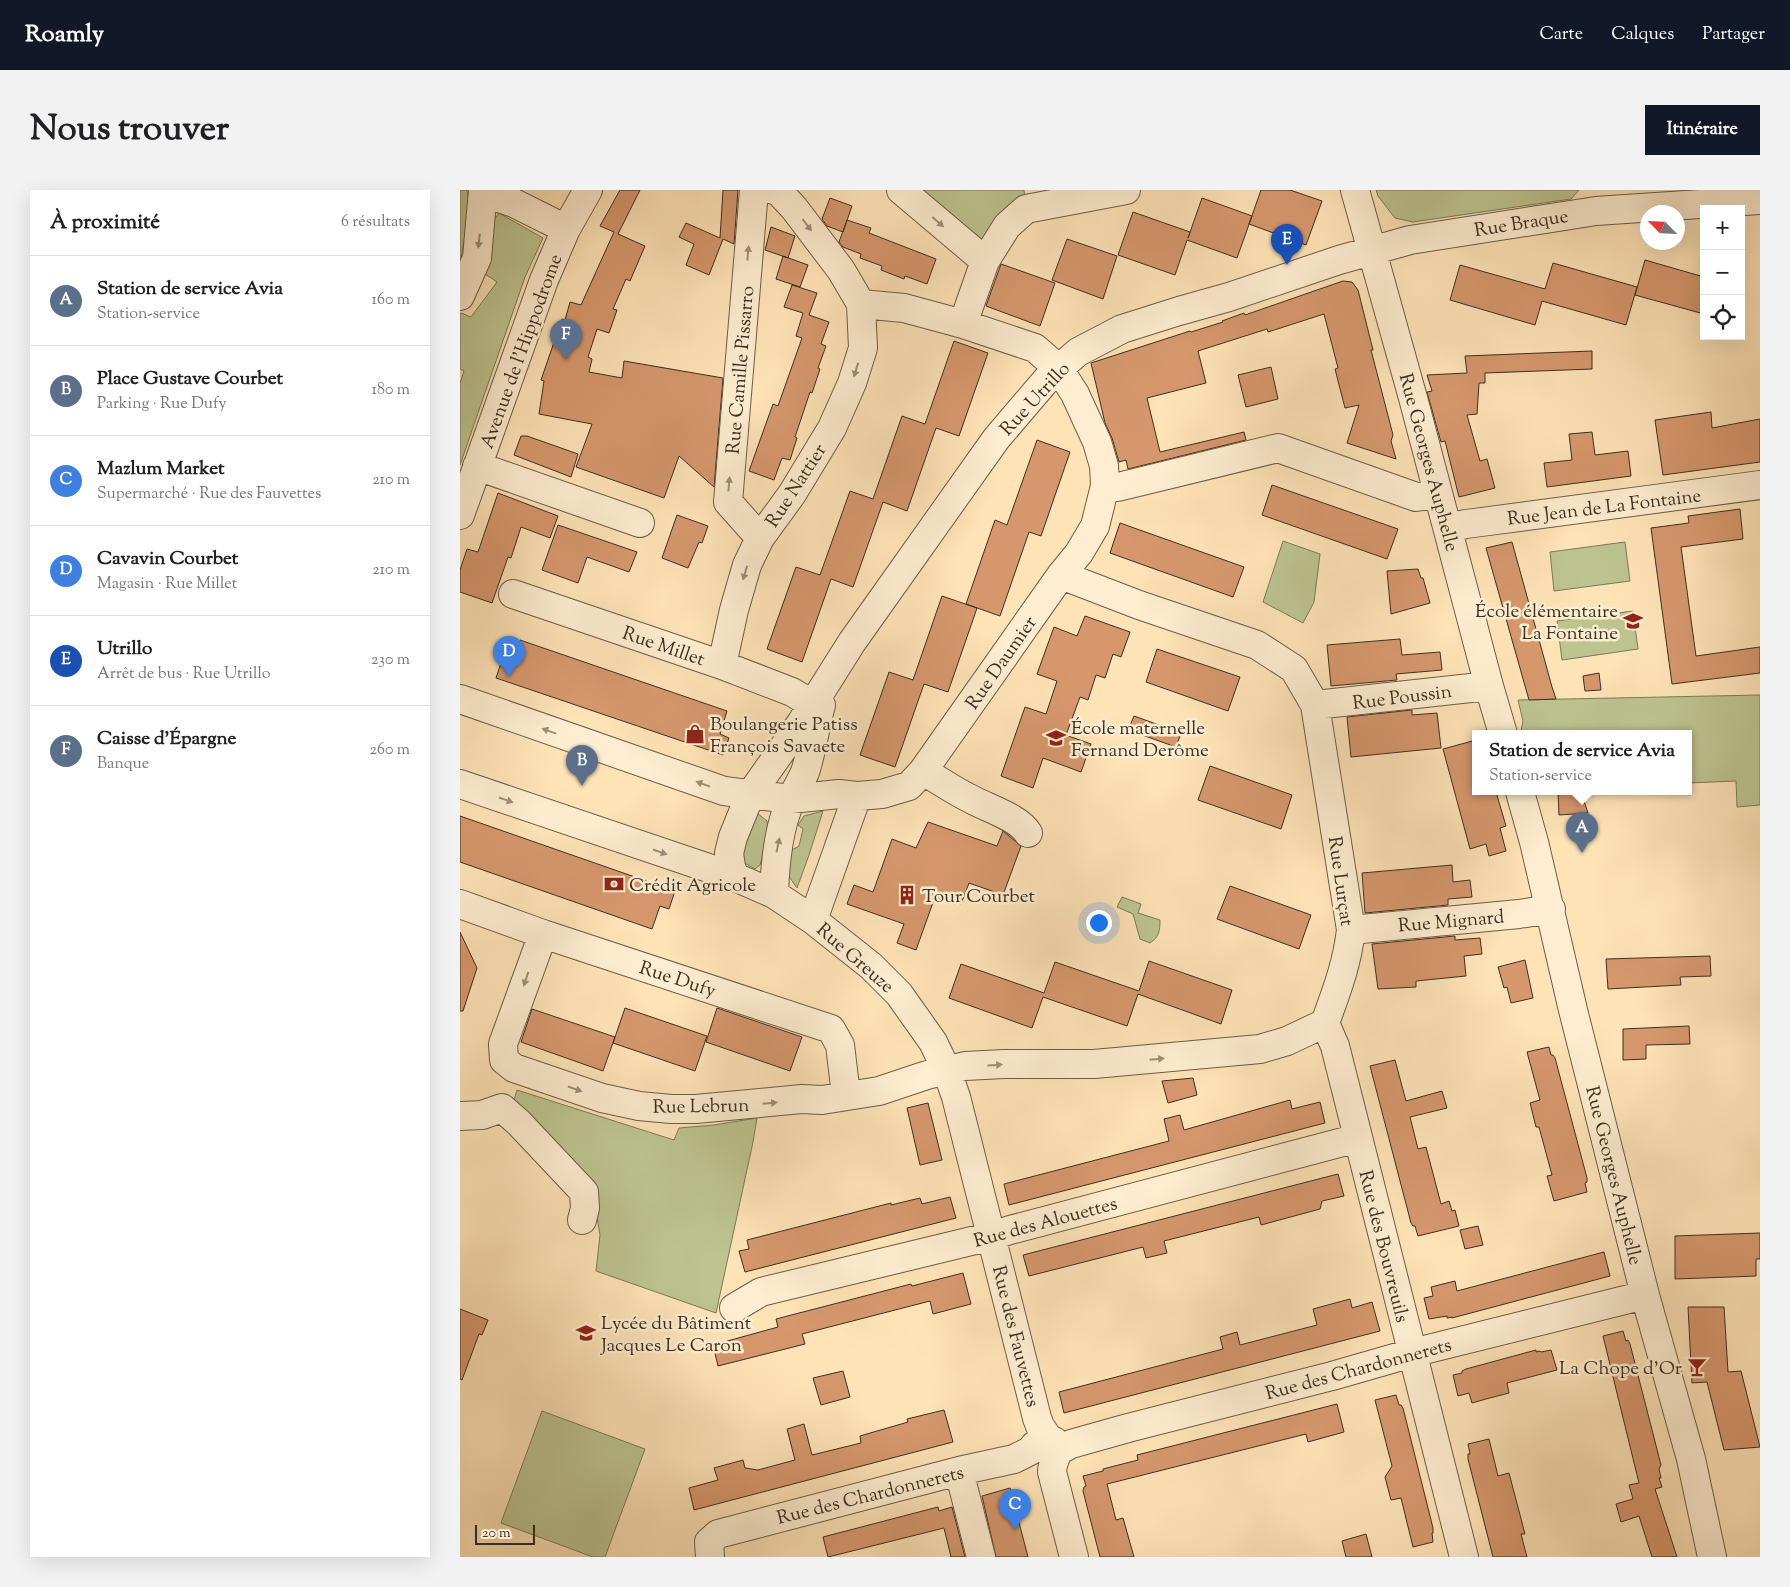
<!DOCTYPE html>
<html lang="fr">
<meta charset="utf-8">
<style>
body{margin:0;font-family:"Sorts Mill Goudy",serif;background:#f2f2f2;color:#202124}
.controls{position:absolute;right:15px;top:15px;display:grid;overflow:hidden;border-radius:0px;box-shadow:0 5px 20px #0002}
.controls button{width:45px;height:45px;display:grid;place-items:center;padding:0;border:0;border-bottom:1px solid #e0e0e0;background:#fff;color:#202124;font:25px sans-serif}
.compass{position:absolute;left:1180px;top:15px;width:45px;height:45px;border-radius:50%;background:#fff;box-shadow:0 5px 20px #0002;rotate:294deg}
.scale{position:absolute;left:15px;bottom:12px;width:60px;box-sizing:border-box;padding-left:5px;border:2px solid #3b3023;border-top:0;font-size:14px;line-height:18px;white-space:nowrap;color:#3b3023;-webkit-text-stroke:4px #feedd0;paint-order:stroke}
.you{position:absolute;left:638px;top:732px;width:18px;height:18px;margin:-12px;border:4px solid #fff;border-radius:50%;background:#1a73e8;box-shadow:0 0 0 8px #1a73e833}
.badge{display:grid;place-items:center;width:32px;height:32px;border-radius:50%;background:#111827;color:#fff;font-size:16px;font-weight:700}
.pin{position:absolute;translate:-50% -41px;filter:drop-shadow(0 1px 2px #0008)}
.pin::after{content:'';position:absolute;top:26px;width:18px;height:15px;background:inherit;clip-path:polygon(0 0,100% 0,50% 100%)}
.popup{position:absolute;left:1012px;top:540px;width:220px;height:65px;box-sizing:border-box;display:grid;place-content:center;border-radius:0px;background:#fff;filter:drop-shadow(0 1px 4px #0005);font-size:16px;white-space:nowrap;color:#757577}
.popup b{font-size:19px;color:#202124}
.popup::after{content:'';position:absolute;left:50%;top:100%;margin-left:-10px;border:10px solid transparent;border-top-color:#fff}
.list{margin:0;padding:0;list-style:none}
h2{display:flex;justify-content:space-between;align-items:center;height:65px;margin:0;padding:0 20px;font-size:21px}
h2 small{font-size:16px;font-weight:400;color:#757577}
.list li{display:grid;grid-template-columns:32px 1fr auto;gap:15px;align-items:center;box-sizing:border-box;height:90px;padding:0 20px;border-top:1px solid #e0e0e0}
.list b{display:block;font-size:19px;white-space:nowrap}
.list p{margin:0;font-size:16px;white-space:nowrap;color:#757577}
.list em{font-size:16px;font-style:normal;color:#757577}
.icon{flex:none;width:28px;height:28px;fill:none;stroke:currentColor;stroke-width:2;stroke-linecap:round;stroke-linejoin:round}
.map{position:relative;flex:none;width:1300px;height:1367px;overflow:hidden;border-radius:0px}
header{display:flex;align-items:center;gap:30px;box-sizing:border-box;height:70px;padding:0 25px;background:#111827;color:#fff}
header strong{font-size:24px}
nav{display:flex;gap:28px;margin-inline-start:auto;font-size:18px}
.intro{display:flex;align-items:center;justify-content:space-between;box-sizing:border-box;height:120px;padding:0 30px}
h1{margin:0;font-size:35px}
.button{padding:12px 22px;border-radius:0px;background:#111827;color:#fff;font-size:18px;font-weight:700}
main{display:flex;gap:30px;padding:0 30px}
aside{flex:1;background:#fff;border-radius:0px;box-shadow:0 5px 20px #0002}
.map>svg:first-child{display:block}
</style>
<header>
<strong>Roamly</strong>
<nav><a>Carte</a><a>Calques</a><a>Partager</a></nav>
</header>
<div class="intro"><h1>Nous trouver</h1><a class="button">Itinéraire</a></div>
<main>
<aside>
<h2>À proximité<small>6 résultats</small></h2>
<ul class="list">
<li><span class="badge" style="background:#5c6f8a">A</span><div><b>Station de service Avia</b><p>Station-service</p></div><em>160 m</em></li>
<li><span class="badge" style="background:#5c6f8a">B</span><div><b>Place Gustave Courbet</b><p>Parking · Rue Dufy</p></div><em>180 m</em></li>
<li><span class="badge" style="background:#3f7fe0">C</span><div><b>Mazlum Market</b><p>Supermarché · Rue des Fauvettes</p></div><em>210 m</em></li>
<li><span class="badge" style="background:#3f7fe0">D</span><div><b>Cavavin Courbet</b><p>Magasin · Rue Millet</p></div><em>210 m</em></li>
<li><span class="badge" style="background:#1a4fb4">E</span><div><b>Utrillo</b><p>Arrêt de bus · Rue Utrillo</p></div><em>230 m</em></li>
<li><span class="badge" style="background:#5c6f8a">F</span><div><b>Caisse d'Épargne</b><p>Banque</p></div><em>260 m</em></li>
</ul>
</aside>
<div class="map">
<svg width="1300" height="1367" viewBox="0 0 1300 1367">
<rect width="100%" height="100%" fill="#fee3b7"/>
<filter id="stains"><feTurbulence type="fractalNoise" baseFrequency=".004" numOctaves="4"/><feColorMatrix values="0 0 0 0 .2 0 0 0 0 .09 0 0 0 0 .02 0 0 0 .5 -.17"/></filter>
<radialGradient id="worn" r=".72"><stop offset=".6" stop-color="#630" stop-opacity="0"/><stop offset="1" stop-color="#630" stop-opacity=".3"/></radialGradient>
<path fill="#bdc490" stroke="#7c7a5a" d="M0 0H7L10 17 0 74Z
M441 0H564L566 19 525 71Z
M916 0H1119L1111 9 953 32 935 28 918 6Z
M39 23 83 48 65 87 0 275V193L4 181 0 179V124L1 123 11 127 37 92 22 82 31 33Z
M823 351 860 364 854 412 843 433 803 412Z
M1165 352 1170 391 1094 401 1090 362Z
M1173 421 1178 459 1102 470 1097 431Z
M1300 505V615L1277 617 1276 591 1228 593V544H1065L1061 541 1063 531 1058 510Z
M363 621 349 665 337 698 328 685 330 661 339 656 343 639 338 635 344 626Z
M297 623 307 631 308 645 300 675 295 679 283 672 281 656Z
M662 707 681 714 678 723 700 730C700 741 699 747 690 753L680 749 673 724 657 717Z
M57 900 214 950 219 938 254 935 297 928 293 952 256 1123 136 1081 140 1045 133 1003 52 917Z
M82 1221 185 1259 145 1367H133L41 1333Z"/>
<path fill="#d6976d" stroke="#3b3023" d="M160 0H180L158 44 185 56 170 91 166 89 153 119 157 120 149 143 137 139 128 167 132 169 129 182 162 188 164 171 263 188 254 297 219 266 204 308 116 277 132 234 79 224 84 191 81 190 102 129 105 130 110 112 121 115 154 42 140 36Z
M263 0H278L274 54 263 49 249 85 226 75 234 54 219 47 226 33 260 48Z
M801 0H830L862 11 846 55 789 34Z
M370 8 392 16 383 42 367 36 362 29Z
M742 8 792 26 777 68 727 50 715 85 658 65 673 22 730 42 728 48Z
M387 30 411 38 409 43 476 69 467 94 445 86 444 89 421 80 422 76 400 68 401 64 383 57 379 52Z
M311 37 335 46 328 68 305 60Z
M607 49 657 66 643 109 592 90Z
M323 66 348 75 340 97 316 89Z
M1185 70 1244 87V124L1175 105Z
M1093 73 1177 97 1166 135 1082 111 1075 135 990 110 1000 75 1085 99Z
M541 74 595 93 580 136 526 116Z
M883 91 892 92 898 100 913 160H911L933 245 931 251 936 269 887 253 899 215 885 218 875 179 878 178 864 124 808 142 807 139 738 161 746 193 687 208 700 262 784 242 786 250 668 279 666 270 659 272 652 248 645 233 631 173 730 141 731 142 763 132 762 131 784 123 785 125Z
M332 95 357 103 349 125 369 132 361 154 366 156 358 178 360 179 352 203 350 202 335 247 337 248 330 270 322 268 314 290 289 281 313 214 318 216 342 148 336 146 343 123 324 117Z
M494 151 528 163 499 246 476 238 447 321 423 312 393 397 371 389 342 472 307 459 336 377 360 385 390 301 413 309 442 226 465 234Z
M1132 161V179L1025 183V193H1019L1017 224 1007 225 1020 271 1027 269 1035 298 999 307 985 251 981 252 967 202 972 201 967 185 1007 183 1005 166Z
M811 177 818 209 786 217 778 185Z
M1251 222 1252 238 1300 229V272L1203 285 1195 230Z
M1132 242 1135 265 1168 261 1171 286 1087 297 1084 273 1112 270 1109 244Z
M61 246H67L118 264 111 287 54 265Z
M577 250 610 262 581 346 569 342 540 426 506 414 535 330 547 335Z
M812 295 938 339 927 369 802 325Z
M38 303 98 326 90 348 61 337 51 368 48 367 32 413 0 402V380L7 359 18 362Z
M1280 319 1283 349 1221 357 1236 466 1300 457V483L1212 494 1191 338 1229 333 1228 326Z
M217 325 248 336 242 353 239 352 228 378 202 368Z
M660 333 784 377 773 407 650 363Z
M98 335 177 362 169 382 127 367 118 393 82 380Z
M1052 352 1092 497 1096 509 1069 510 1026 358Z
M958 379 961 388H963L970 413 931 424 927 381Z
M482 406 517 418 488 502 464 494 435 577 400 565 429 482 453 490Z
M625 426 670 442 661 467 653 464 645 488 636 485 628 510 620 507 606 545 631 554 621 582 583 568 573 598 541 586 565 517 586 524 597 491 577 484 594 437 617 446Z
M940 449 942 465 980 462 982 480 936 484 937 490 871 496 867 455Z
M60 450 267 521 260 544 269 548 263 565 36 488 42 470 52 473Z
M697 459 780 487 768 521 686 492Z
M1139 483 1141 500 1125 501 1123 486Z
M952 520V525L977 523 981 558 891 567 887 527Z
M674 526 721 543 716 557 668 540Z
M1016 550V602H1036L1046 636 1040 638 1046 661 1029 666 1026 654 1010 659 983 559Z
M750 576 832 605 821 639 738 610Z
M1098 602H1121L1128 623 1099 625Z
M0 626 215 701 209 719 200 716 192 739 0 672Z
M468 632 537 656 543 641 561 656 543 705 509 693 501 714 495 712V714L475 707 456 760 437 753 444 734 387 714 394 695 413 702 432 649 456 658Z
M992 675 993 692 1010 690 1012 707 988 709V715L905 723 902 683Z
M770 696 851 725 839 759 757 729Z
M0 742 17 778 3 821H0Z
M995 746V750L1020 748 1022 764 1004 766 1006 786 956 791V797L918 799 912 754Z
M1250 766 1251 786 1220 787 1221 795 1148 799 1146 769Z
M1065 770 1073 808 1051 813 1047 797 1044 798 1038 777Z
M689 771 772 800 761 834 678 804 667 836 583 807 572 838 489 808 501 774 584 803 595 772 679 801Z
M165 818 247 846 235 881 153 853Z
M257 818 342 847 330 881 246 852Z
M72 819 155 847 143 881 61 852Z
M1229 836 1230 854 1186 855V869L1163 870V839Z
M1089 857 1091 865H1093L1095 868 1127 988V992L1125 993 1127 1002 1094 1011 1087 986 1092 985 1079 937H1076L1070 913 1080 910 1067 862Z
M935 870 946 911 982 901 987 918 950 927 958 959 966 957 981 1014 989 1011 992 1021 995 1020 999 1036 958 1046 955 1036H953L951 1033 910 876Z
M733 888 737 905 708 913 702 891Z
M830 910 832 919 860 912 865 933 549 1015 544 994 709 951 704 929 720 925 724 940Z
M468 913 482 970 460 975 447 918Z
M878 984 884 1006 862 1011 860 1019 801 1035 799 1027 704 1051 707 1063 686 1068 683 1057 569 1086 563 1065Z
M490 1007 496 1028 285 1082 279 1061 289 1059 287 1050 431 1013V1015L460 1008 462 1014Z
M1018 1036 1023 1055 1005 1059 1000 1040Z
M1300 1043V1069H1296V1086L1215 1089V1046Z
M1144 1062 1150 1086 992 1128V1127L987 1128V1126L969 1129 964 1108 973 1106 971 1097 995 1091 997 1101Z
M503 1083 511 1114 473 1124 470 1111 342 1144 345 1154 258 1176 253 1155 318 1137 316 1129 451 1094 452 1096Z
M890 1109 892 1118 912 1112 920 1141 604 1223 599 1202 763 1159 760 1147 777 1142 780 1155 857 1135 853 1119Z
M1228 1117H1264L1268 1182 1281 1181 1300 1257 1264 1260 1247 1192 1232 1193Z
M0 1119 28 1130 22 1145 19 1144 2 1190 0 1189Z
M1163 1141 1166 1151 1168 1150 1170 1154 1201 1275 1199 1279 1201 1288H1199L1202 1297 1195 1299 1217 1367H1192L1179 1326 1161 1332 1156 1314 1173 1309 1169 1295 1179 1293 1143 1146Z
M1076 1160V1162L1080 1161 1081 1162 1091 1160 1097 1180 1047 1193 1049 1203 1026 1209 1012 1213 1009 1203 998 1206 993 1185 1002 1183V1181L1006 1179Z
M383 1181 390 1207 361 1215 353 1188Z
M936 1205 939 1215H941L943 1218 973 1338V1343H972L973 1352 953 1357 941 1308 931 1310 925 1287 932 1276 915 1210Z
M877 1214 884 1242 848 1252 846 1244 647 1294 656 1330 663 1328 674 1367H640L623 1301 624 1297 626 1296 623 1286 643 1281V1279L678 1270 677 1265Z
M484 1220 493 1252 234 1320 229 1298 258 1290 254 1278 283 1270 285 1278 298 1280 335 1270 327 1239 344 1234 352 1265 401 1253 400 1246 448 1232 447 1229Z
M1029 1249 1038 1286 1049 1283 1065 1344H1061L1067 1367H1033L1008 1269V1264H1010L1008 1254Z
M550 1298 568 1367H536L522 1306Z
M478 1317 479 1321 492 1317 505 1367H491L484 1338 368 1367 363 1347Z
M906 1344 912 1367H886L882 1351Z"/>
<g fill="none" stroke-linecap="round" stroke-linejoin="round">
<defs>
<path id="minor" d="M294 0 268 312 300 348
M441 0 525 71
M895 0 953 208 1029 496 1043 544
M24 3 54 13 106 39
M0 106 17 68 23 0
M503 134 525 71 547 36 566 19 666 0
M17 276 180 333
M645 296 658 297 818 258 956 307 978 304
M0 325 84 90 106 39 128 0
M988 338 1006 334 1300 295
M53 404 262 475 332 502 352 514
M262 475 274 420 287 375 300 348 332 304 372 238 392 193 403 158 401 114 381 80 334 18 319 2 314 0
M0 509 264 601 331 609 379 604 397 606 422 604 449 596 463 581 601 385 619 363 635 336 645 296 644 276 637 252 615 204 599 179 575 158 503 134 444 118 401 114
M855 515 1029 496
M463 581C479 590 494 601 511 609 527 618 558 627 568 643
M0 594 275 687 314 704 353 730 411 776 439 804 473 852 487 881 496 907 577 1228 580 1236 588 1248
M1060 602 1074 652 1113 820 1185 1105 1231 1269 1252 1367
M275 687 271 677 269 663 273 647 290 605 341 533 392 452 536 249 588 188 618 162 662 139 719 121 769 107 879 70 950 50 1136 21 1300 10
M314 704C315 673 318 638 331 610 335 600 341 592 345 582 352 561 355 537 361 515
M0 714 83 744 371 839 380 855 386 905
M353 730 397 606
M891 740 1059 724 1091 719
M83 744 43 854 44 870 54 878 142 908 179 916 211 919H236L342 909 362 910 419 901 467 885 505 876 544 874H634L800 859 827 851 865 833C877 800 887 774 891 740L855 515 834 479 797 455 679 415 601 385
M865 833 875 856 1004 1367
M0 926 22 925 42 918 59 933 124 1002 125 1018 122 1030
M274 1118 301 1102 532 1046 550 1040 898 948
M594 1251C602 1262 592 1270 592 1282L614 1367
M598 1261 611 1254 668 1238 872 1186 952 1163 1185 1105
M499 1281 521 1367
M250 1367 249 1352 258 1344 499 1281 554 1269 570 1261 574 1256"/>
</defs>
<use href="#minor" stroke="#6c5d48" stroke-width="30"/>
<use href="#minor" stroke="#feedd0" stroke-width="28"/>
</g>
<defs><path id="oneway-solid" d="M-6-.8H1V-3.2L6.5 0L1 3.2V.8H-6Z" transform="scale(1.25)"/></defs>
<g fill="#9c8e7a">
<use href="#oneway-solid" transform="translate(478 32) rotate(41)"/>
<use href="#oneway-solid" transform="translate(347 35) rotate(53)"/>
<use href="#oneway-solid" transform="translate(19 51) rotate(96)"/>
<use href="#oneway-solid" transform="translate(288 63) rotate(-85)"/>
<use href="#oneway-solid" transform="translate(396 180) rotate(107)"/>
<use href="#oneway-solid" transform="translate(269 294) rotate(-85)"/>
<use href="#oneway-solid" transform="translate(285 383) rotate(107)"/>
<use href="#oneway-solid" transform="translate(89 541) rotate(-160)"/>
<use href="#oneway-solid" transform="translate(243 594) rotate(-160)"/>
<use href="#oneway-solid" transform="translate(46 610) rotate(19)"/>
<use href="#oneway-solid" transform="translate(318 655) rotate(-78)"/>
<use href="#oneway-solid" transform="translate(200 662) rotate(19)"/>
<use href="#oneway-solid" transform="translate(66 789) rotate(109)"/>
<use href="#oneway-solid" transform="translate(697 869) rotate(-5)"/>
<use href="#oneway-solid" transform="translate(535 875) rotate(-3)"/>
<use href="#oneway-solid" transform="translate(115 899) rotate(19)"/>
<use href="#oneway-solid" transform="translate(310 913) rotate(-5)"/>
</g>
<defs>
<symbol id="school-bare" viewBox="-9 -9 18 18"><path d="M0-5L7-2L0 1L-7-2ZM-4 1L0 2.5L4 1V4Q0 6-4 4Z" fill="#8f2418" stroke="#feedd0" stroke-width="2.5" paint-order="stroke"/></symbol>
<symbol id="shop-bare" viewBox="-9 -9 18 18"><path d="M-5-2.5h2.3a2.7 3.5 0 0 1 5.4 0H5L5.5 6h-11ZM-1.5-2.5h3a1.5 2.3 0 0 0-3 0Z" fill="#8f2418" stroke="#feedd0" stroke-width="2.5" paint-order="stroke"/></symbol>
<symbol id="bank-bare" viewBox="-9 -9 18 18"><path d="M-6-4H6V4H-6ZM0-2.3a2.3 2.3 0 1 0 0 4.6a2.3 2.3 0 1 0 0-4.6Z" fill="#8f2418" stroke="#feedd0" stroke-width="2.5" paint-order="stroke"/></symbol>
<symbol id="building-bare" viewBox="-9 -9 18 18"><path d="M-4-6H4V6H1V3H-1V6H-4ZM-2.5-4.3h1.7v1.8h-1.7ZM.8-4.3h1.7v1.8H.8ZM-2.5-1h1.7V.8h-1.7ZM.8-1h1.7V.8H.8Z" fill="#8f2418" stroke="#feedd0" stroke-width="2.5" paint-order="stroke"/></symbol>
<symbol id="bar-bare" viewBox="-9 -9 18 18"><path d="M-6-5H6L.8 .8V4.5H3.5V6h-7V4.5H-.8V.8Z" fill="#8f2418" stroke="#feedd0" stroke-width="2.5" paint-order="stroke"/></symbol>
</defs>
<g fill-rule="evenodd">
<use href="#school-bare" x="1159" y="417" width="28" height="28"/>
<use href="#shop-bare" x="221" y="530" width="28" height="28"/>
<use href="#school-bare" x="582" y="534" width="28" height="28"/>
<use href="#bank-bare" x="140" y="680" width="28" height="28"/>
<use href="#building-bare" x="433" y="691" width="28" height="28"/>
<use href="#school-bare" x="112" y="1129" width="28" height="28"/>
<use href="#bar-bare" x="1223" y="1163" width="28" height="28"/>
</g>
<g text-anchor="middle" stroke-width="5" stroke-linejoin="round" paint-order="stroke">
<g font-size="19" fill="#3b3023" stroke="#feedd0">
<text transform="translate(1061 32) rotate(-9)" y="7">Rue Braque</text>
<text transform="translate(60 161) rotate(-70)" y="7">Avenue de l'Hippodrome</text>
<text transform="translate(279 180) rotate(-85)" y="7">Rue Camille Pissarro</text>
<text transform="translate(574 208) rotate(-47)" y="7">Rue Utrillo</text>
<text transform="translate(970 272) rotate(75)" y="7">Rue Georges Auphelle</text>
<text transform="translate(335 295) rotate(-57)" y="7">Rue Nattier</text>
<text transform="translate(1144 316) rotate(-7)" y="7">Rue Jean de La Fontaine</text>
<text transform="translate(204 455) rotate(19)" y="7">Rue Millet</text>
<text transform="translate(540 472) rotate(-55)" y="7">Rue Daumier</text>
<text transform="translate(942 506) rotate(-7)" y="7">Rue Poussin</text>
<text transform="translate(882 691) rotate(82)" y="7">Rue Lurçat</text>
<text transform="translate(991 730) rotate(-5)" y="7">Rue Mignard</text>
<text transform="translate(396 767) rotate(41)" y="7">Rue Greuze</text>
<text transform="translate(218 788) rotate(18)" y="7">Rue Dufy</text>
<text transform="translate(241 915) rotate(-1)" y="7">Rue Lebrun</text>
<text transform="translate(1155 985) rotate(76)" y="7">Rue Georges Auphelle</text>
<text transform="translate(585 1031) rotate(-15)" y="7">Rue des Alouettes</text>
<text transform="translate(925 1056) rotate(76)" y="7">Rue des Bouvreuils</text>
<text transform="translate(557 1146) rotate(76)" y="7">Rue des Fauvettes</text>
<text transform="translate(898 1178) rotate(-15)" y="7">Rue des Chardonnerets</text>
<text transform="translate(410 1304) rotate(-14)" y="7">Rue des Chardonnerets</text>
</g>
<g font-size="19" fill="#3b3023" stroke="#feedd0" text-anchor="start">
<text x="1158" y="427" text-anchor="end">École élémentaire<tspan x="1158" dy="22">La Fontaine</tspan></text>
<text x="250" y="540">Boulangerie Patiss<tspan x="250" dy="22">François Savaete</tspan></text>
<text x="611" y="544">École maternelle<tspan x="611" dy="22">Fernand Derôme</tspan></text>
<text x="169" y="701">Crédit Agricole</text>
<text x="462" y="712">Tour Courbet</text>
<text x="141" y="1139">Lycée du Bâtiment<tspan x="141" dy="22">Jacques Le Caron</tspan></text>
<text x="1222" y="1184" text-anchor="end">La Chope d'Or</text>
</g>
</g>
<rect width="100%" height="100%" filter="url(#stains)"/>
<rect width="100%" height="100%" fill="url(#worn)"/>
</svg>
<div class="controls">
<button>+</button>
<button>−</button>
<button><svg class="icon" aria-label="locate" viewBox="0 0 24 24"><circle cx="12" cy="12" r="6"/><path d="M12 2v4M12 18v4M2 12h4M18 12h4"/></svg></button>
</div>
<svg class="compass" viewBox="-18 -18 36 36"><path d="M0-13l5 13h-10z" fill="#e53935"/><path d="M0 13l5-13h-10z" fill="#757577"/></svg>
<div class="scale">20 m</div>
<div class="you"></div>
<div class="pin badge" style="left:1122px;top:663px;background:#5c6f8a">A</div>
<div class="popup"><b>Station de service Avia</b>Station-service</div>
<div class="pin badge" style="left:122px;top:596px;background:#5c6f8a">B</div>
<div class="pin badge" style="left:555px;top:1340px;background:#3f7fe0">C</div>
<div class="pin badge" style="left:49px;top:487px;background:#3f7fe0">D</div>
<div class="pin badge" style="left:827px;top:75px;background:#1a4fb4">E</div>
<div class="pin badge" style="left:106px;top:170px;background:#5c6f8a">F</div>
</div>
</main>
